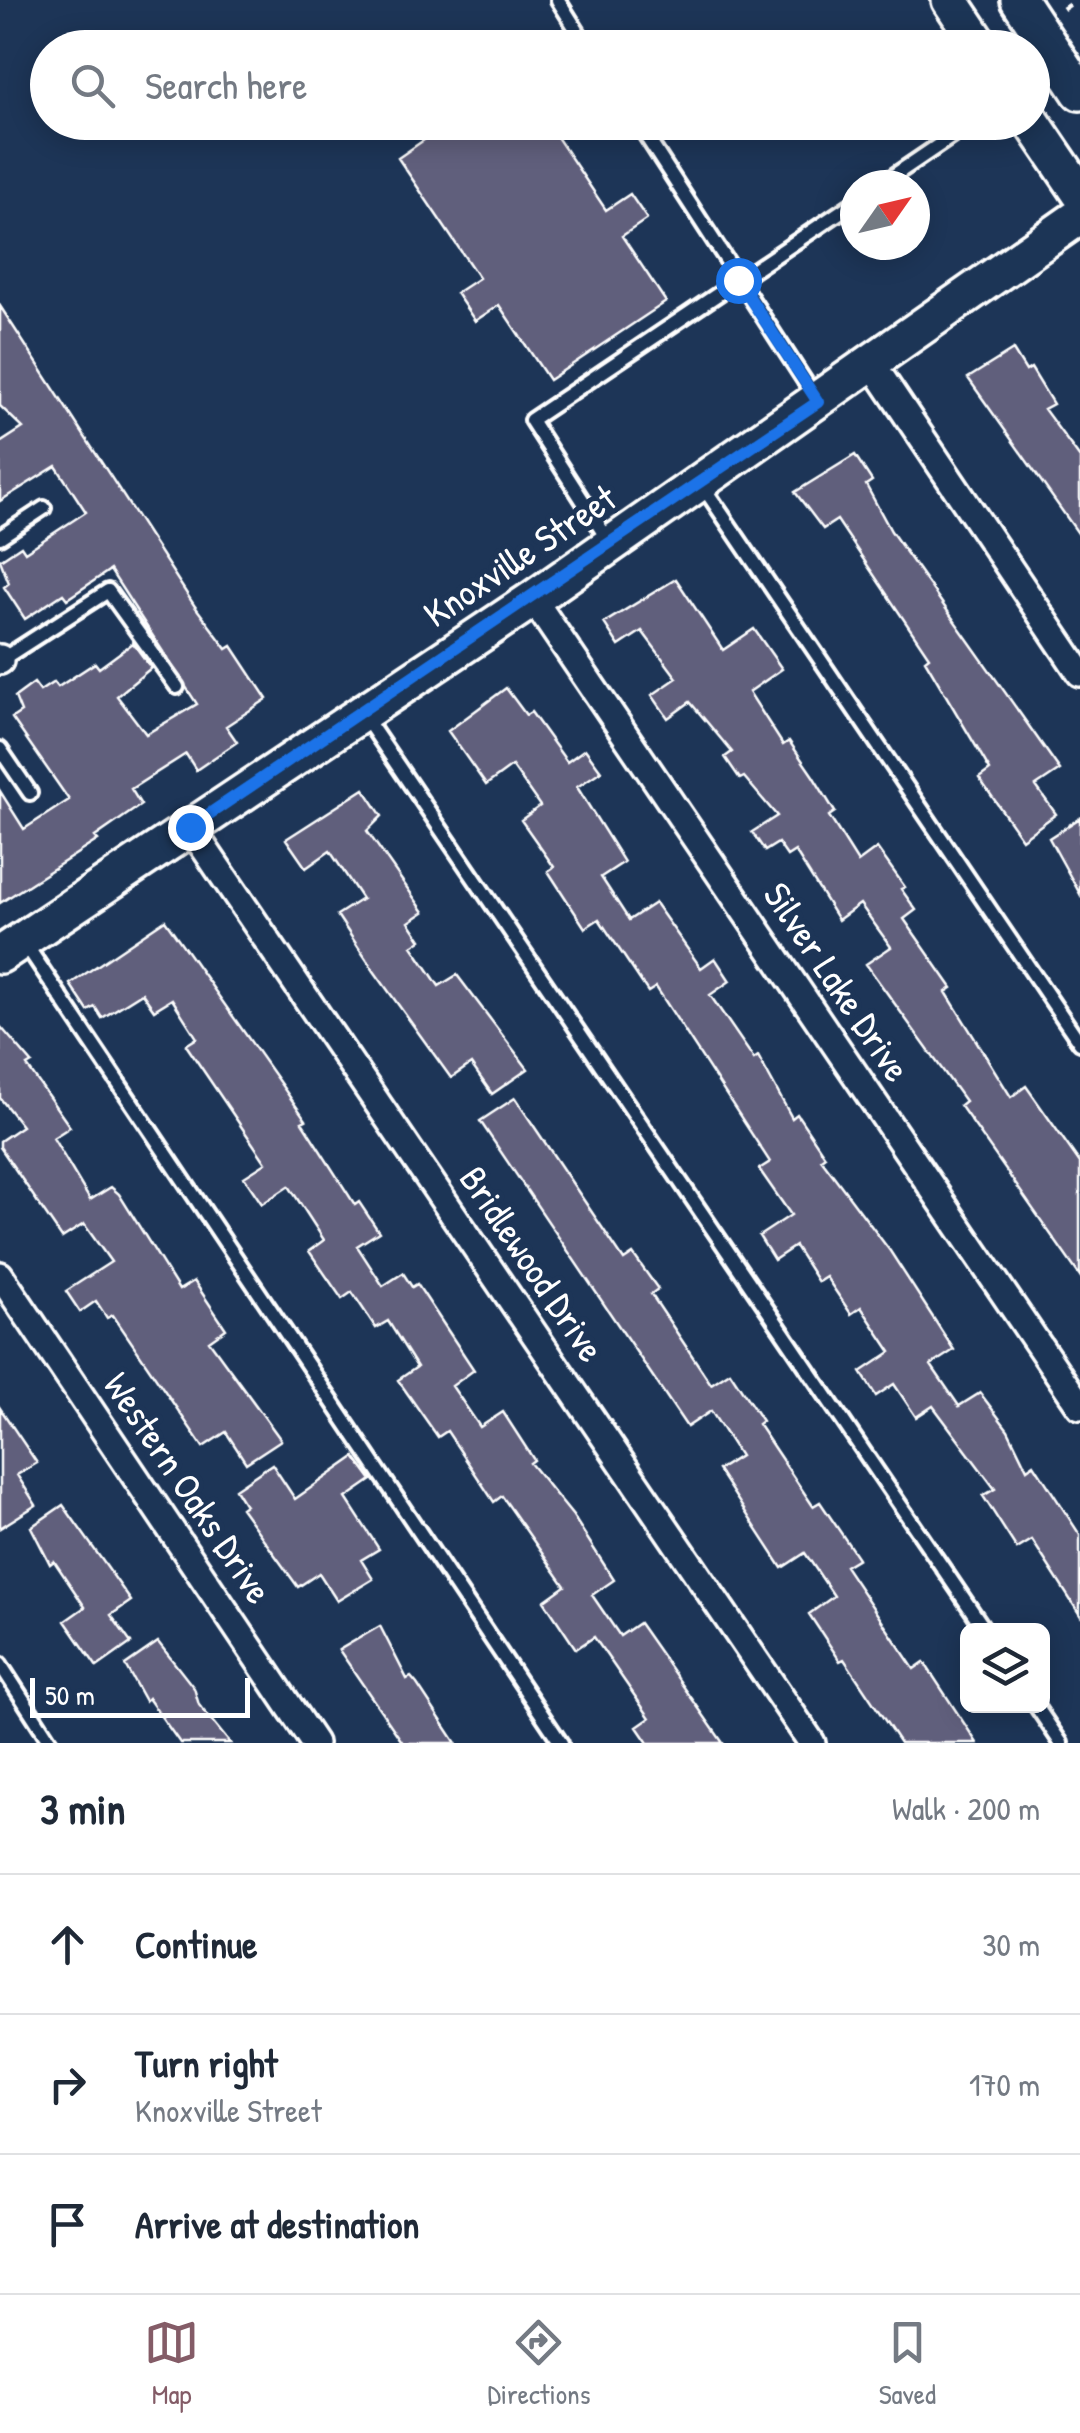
<!DOCTYPE html>
<meta charset="utf-8">
<style>
body{margin:0;font-family:"Patrick Hand",sans-serif;background:#f2f2f3;color:#1f2937}
.controls{position:absolute;right:30px;bottom:30px;display:grid;overflow:hidden;border-radius:15px;box-shadow:0 5px 25px #0003}
.controls button{width:90px;height:90px;display:grid;place-items:center;padding:0;border:0;border-bottom:2px solid #e0e1e3;background:#fff;color:#1f2937;font:50px sans-serif}
.compass{position:absolute;left:840px;top:170px;width:90px;height:90px;border-radius:50%;background:#fff;box-shadow:0 5px 25px #0003;rotate:56deg}
.scale{position:absolute;left:30px;bottom:25px;width:220px;box-sizing:border-box;padding-left:10px;border:5px solid #fff;border-top:0;font-size:28px;line-height:35px;white-space:nowrap;color:#fff;-webkit-text-stroke:8px #1d3557;paint-order:stroke}
.stop{position:absolute;width:30px;height:30px;margin:-22px;border:8px solid #1a73e8;border-radius:50%;background:#fff}
.stop.end{background:#1a73e8;border-color:#fff;box-shadow:0 2px 10px #0008}
.list{margin:0;padding:0;list-style:none}
h2{display:flex;justify-content:space-between;align-items:center;height:130px;margin:0;padding:0 40px;font-size:42px}
h2 small{font-size:32px;font-weight:400;color:#747a83}
.list li{display:grid;grid-template-columns:65px 1fr auto;gap:30px;align-items:center;box-sizing:border-box;height:140px;padding:0 40px;border-top:2px solid #e0e1e3}
.list b{display:block;font-size:38px;white-space:nowrap}
.list p{margin:0;font-size:32px;white-space:nowrap;color:#747a83}
.list em{font-size:32px;font-style:normal;color:#747a83}
.icon{flex:none;width:55px;height:55px;fill:none;stroke:currentColor;stroke-width:2;stroke-linecap:round;stroke-linejoin:round}
.map{position:relative;flex:none;width:1080px;height:1743px;overflow:hidden}
.search{position:absolute;background:#fff;box-shadow:0 5px 25px #0003;left:30px;right:30px;top:30px;height:110px;display:flex;align-items:center;gap:25px;box-sizing:border-box;padding:0 35px;border-radius:55px;color:#747a83;font-size:38px}
.sheet{height:550px;background:#fff}
nav{display:flex;justify-content:space-around;align-items:center;box-sizing:border-box;height:140px;border-top:2px solid #e0e1e3;background:#fff;font-size:28px;color:#747a83}
nav a{display:grid;justify-items:center;gap:5px}
nav .on{color:#845c67}
.map>svg:first-child{display:block}
</style>
<div class="map">
<svg width="1080" height="1743" viewBox="0 0 1080 1743">
<rect width="100%" height="100%" fill="#1d3557"/>
<filter id="ink" filterUnits="userSpaceOnUse"><feTurbulence type="fractalNoise" baseFrequency=".01" numOctaves="2"/><feDisplacementMap in="SourceGraphic" scale="20" xChannelSelector="R" yChannelSelector="G"/><feConvolveMatrix kernelMatrix="1 2 1 2 8 2 1 2 1" color-interpolation-filters="sRGB"/></filter>
<g filter="url(#ink)">
<path fill="#615e7c" stroke="#fff" stroke-width="2.5" d="M450 122H547L606 210 630 194 647 219 622 236 666 302 549 380 499 305 475 321 456 293 479 278 398 158Z
M0 306 194 605 227 649 232 646 267 699 226 726 237 742 196 770 186 754 131 789 141 805 95 837 98 840 0 903V791L24 829 69 800 12 718 21 712 15 697 34 683 40 691 54 682 58 687 95 663 99 668 133 643 151 668 117 696 146 734 197 704 110 570 67 599 63 594 25 619 4 587 9 583 0 560 21 546 25 552 86 512 56 466 0 501V443L23 428 0 406Z
M1013 350 1026 371 1031 368 1053 404 1044 409 1080 458V536L968 378Z
M855 455 872 481 866 485 891 531 1060 770 1036 786 1056 814 1022 839 979 778 990 770 925 660 929 657 837 520 823 529 795 492Z
M676 579 723 650 754 629 782 669 749 692 783 745 789 741 813 776 835 812 829 816 858 862 877 848 905 887 901 889 916 910 904 919 952 988 946 992 1011 1097 1026 1086 1080 1163V1276L960 1105 965 1101 866 964 891 947 860 904 838 920 795 851 787 856 778 843 765 851 752 832 777 816 744 777 740 779 725 757 732 752 690 702 668 718 652 695 677 678 642 631 619 646 604 623Z
M506 688 526 715 531 712 567 762 585 749 601 771 577 787 624 862 601 877 629 920 655 903 701 968 715 958 730 981 710 995 754 1059 758 1056 792 1118 797 1114 825 1156 821 1159 890 1251 954 1350 931 1365 959 1406 980 1393 1008 1430 1027 1469 1034 1464 1080 1535V1615L1032 1540 1017 1549 983 1496 995 1489 933 1406 916 1417 894 1384 876 1396 861 1372 891 1352 861 1307 851 1314 826 1277 818 1282 795 1246 774 1260 759 1236 791 1215 759 1169 770 1162 656 987 648 992 599 919 585 928 548 871 554 867 521 820 540 806 512 766 486 785 448 731Z
M364 789 382 816 367 831 424 912 409 922 421 940 412 946 439 986 457 975 528 1069 492 1094 471 1064 451 1078 374 971 337 915 362 899 330 851 306 868 286 839Z
M1080 818V894L1049 838Z
M165 920 306 1120 302 1122 355 1205 359 1202 379 1232 357 1246 383 1286 403 1273 412 1287 417 1284 474 1370 452 1386 480 1427 503 1412 534 1460 530 1463 573 1516 614 1580 592 1595 620 1636 639 1623 723 1743H648L637 1727 650 1718 594 1637 576 1649 544 1601 565 1586 502 1496 494 1502 447 1431 438 1437 398 1380 417 1367 388 1321 376 1328 352 1292 342 1299 309 1251 324 1240 289 1186 262 1204 244 1177 266 1163 186 1045 197 1038 172 999 154 1010 142 993 102 1018 95 1007 88 1011 70 984Z
M0 1026 32 1063 27 1066 70 1127 53 1138 90 1200 111 1187 119 1194 179 1290 194 1281 226 1329 209 1341 281 1440 246 1463 226 1432 203 1447 113 1315 107 1318 96 1301 80 1312 66 1291 111 1262 84 1224 62 1238 0 1147V1141L22 1126 0 1098Z
M515 1098 624 1260 633 1254 658 1289 651 1294 711 1384 730 1372 762 1421 758 1424 813 1506 820 1502 858 1558 845 1566 914 1669 924 1662 977 1743H900L844 1659 840 1661 809 1614 834 1596 805 1553 782 1568 718 1470 740 1456 711 1411 687 1427 480 1121Z
M0 1408 37 1463 17 1475 36 1505 0 1528Z
M355 1457 372 1480 346 1498 379 1549 361 1560 373 1579 337 1601 319 1573 298 1587 241 1508 245 1505 235 1489 272 1464 295 1499Z
M63 1505 131 1601 111 1615 131 1643 97 1667 65 1621 85 1607 54 1561 50 1564 31 1527Z
M380 1626 407 1679 411 1677 417 1684 456 1743H403L339 1650Z
M158 1642 194 1688 199 1705 230 1743H180L148 1698 145 1701 125 1665Z"/>
<g fill="none" stroke-linecap="round" stroke-linejoin="round">
<defs>
<path id="lane" d="M558 0 588 48
M637 122 815 397
M880 185 973 122
M702 485 1080 1043
M0 537 44 508
M610 543 531 420 855 202
M1 660 108 591 177 687
M364 716 985 1630
M0 749 30 793
M24 942 561 1743
M0 1664 51 1743
M1036 1706 1061 1743"/>
<path id="street" d="M873 365 1080 673
M533 599 1080 1406
M0 658V661
M190 827 812 1743
M0 1275 314 1743"/>
<path id="secondary" d="M950 0 982 48
M1019 0 1080 92
M1032 122 1080 193
M0 955 533 599 1080 216"/>
</defs>
<use href="#lane" stroke="#fff" stroke-width="20"/>
<use href="#street" stroke="#fff" stroke-width="32"/>
<use href="#secondary" stroke="#fff" stroke-width="42"/>
<path stroke="#fff" stroke-width="5" stroke-dasharray="8 8" stroke-linecap="butt" d="M1063 9 1076 0"/>
<use href="#lane" stroke="#1d3557" stroke-width="12"/>
<use href="#street" stroke="#1d3557" stroke-width="25"/>
<use href="#secondary" stroke="#1d3557" stroke-width="35"/>
</g>
</g>
<g fill="none" stroke-linecap="round" stroke-linejoin="round" filter="url(#ink)">
<path stroke="#1a73e8" stroke-width="12" d="M190 827 818 402 738 280"/>
</g>
<g text-anchor="middle" stroke-width="10" stroke-linejoin="round" paint-order="stroke">
<g font-size="38" fill="#fff" stroke="#1d3557">
<text transform="translate(520 556) rotate(-34)" y="13">Knoxville Street</text>
<text transform="translate(837 982) rotate(56)" y="13">Silver Lake Drive</text>
<text transform="translate(532 1264) rotate(56)" y="13">Bridlewood Drive</text>
<text transform="translate(188 1488) rotate(56)" y="13">Western Oaks Drive</text>
</g>
</g>
</svg>
<div class="controls">
<button><svg class="icon" aria-label="layers" viewBox="0 0 24 24"><path d="M12 4l9 5-9 5-9-5zM3 14l9 5 9-5"/></svg></button>
</div>
<svg class="compass" viewBox="-18 -18 36 36"><path d="M0-13l5 13h-10z" fill="#e53935"/><path d="M0 13l5-13h-10z" fill="#747a83"/></svg>
<div class="scale">50 m</div>
<div class="stop" style="left:738px;top:280px"></div>
<div class="stop end" style="left:190px;top:827px"></div>
<div class="search"><svg class="icon" aria-label="search" viewBox="0 0 24 24"><circle cx="10" cy="10" r="6"/><path d="M15 15l6 6"/></svg>Search here</div>
</div>
<section class="sheet">
<h2>3 min<small>Walk · 200 m</small></h2>
<ul class="list">
<li><svg class="icon" aria-label="ahead" viewBox="0 0 24 24"><path d="M12 20V5M6 11l6-6 6 6"/></svg><div><b>Continue</b></div><em>30 m</em></li>
<li><svg class="icon" aria-label="right" viewBox="0 0 24 24"><path d="M7 20v-9h11M14 6l5 5-5 5"/></svg><div><b>Turn right</b><p>Knoxville Street</p></div><em>170 m</em></li>
<li><svg class="icon" aria-label="arrive" viewBox="0 0 24 24"><path d="M6 21V4h12l-3 4 3 4H6"/></svg><div><b>Arrive at destination</b></div></li>
</ul>
</section>
<nav>
<a class="on"><svg class="icon" aria-label="map" viewBox="0 0 24 24"><path d="M3 6l6-2 6 2 6-2v14l-6 2-6-2-6 2zM9 4v14M15 6v14"/></svg>Map</a>
<a><svg class="icon" aria-label="directions" viewBox="0 0 24 24"><path d="M12 3l9 9-9 9-9-9zM9 14v-3h6M13 9l2 2-2 2"/></svg>Directions</a>
<a><svg class="icon" aria-label="saved" viewBox="0 0 24 24"><path d="M7 4h10v16l-5-4-5 4z"/></svg>Saved</a>
</nav>
